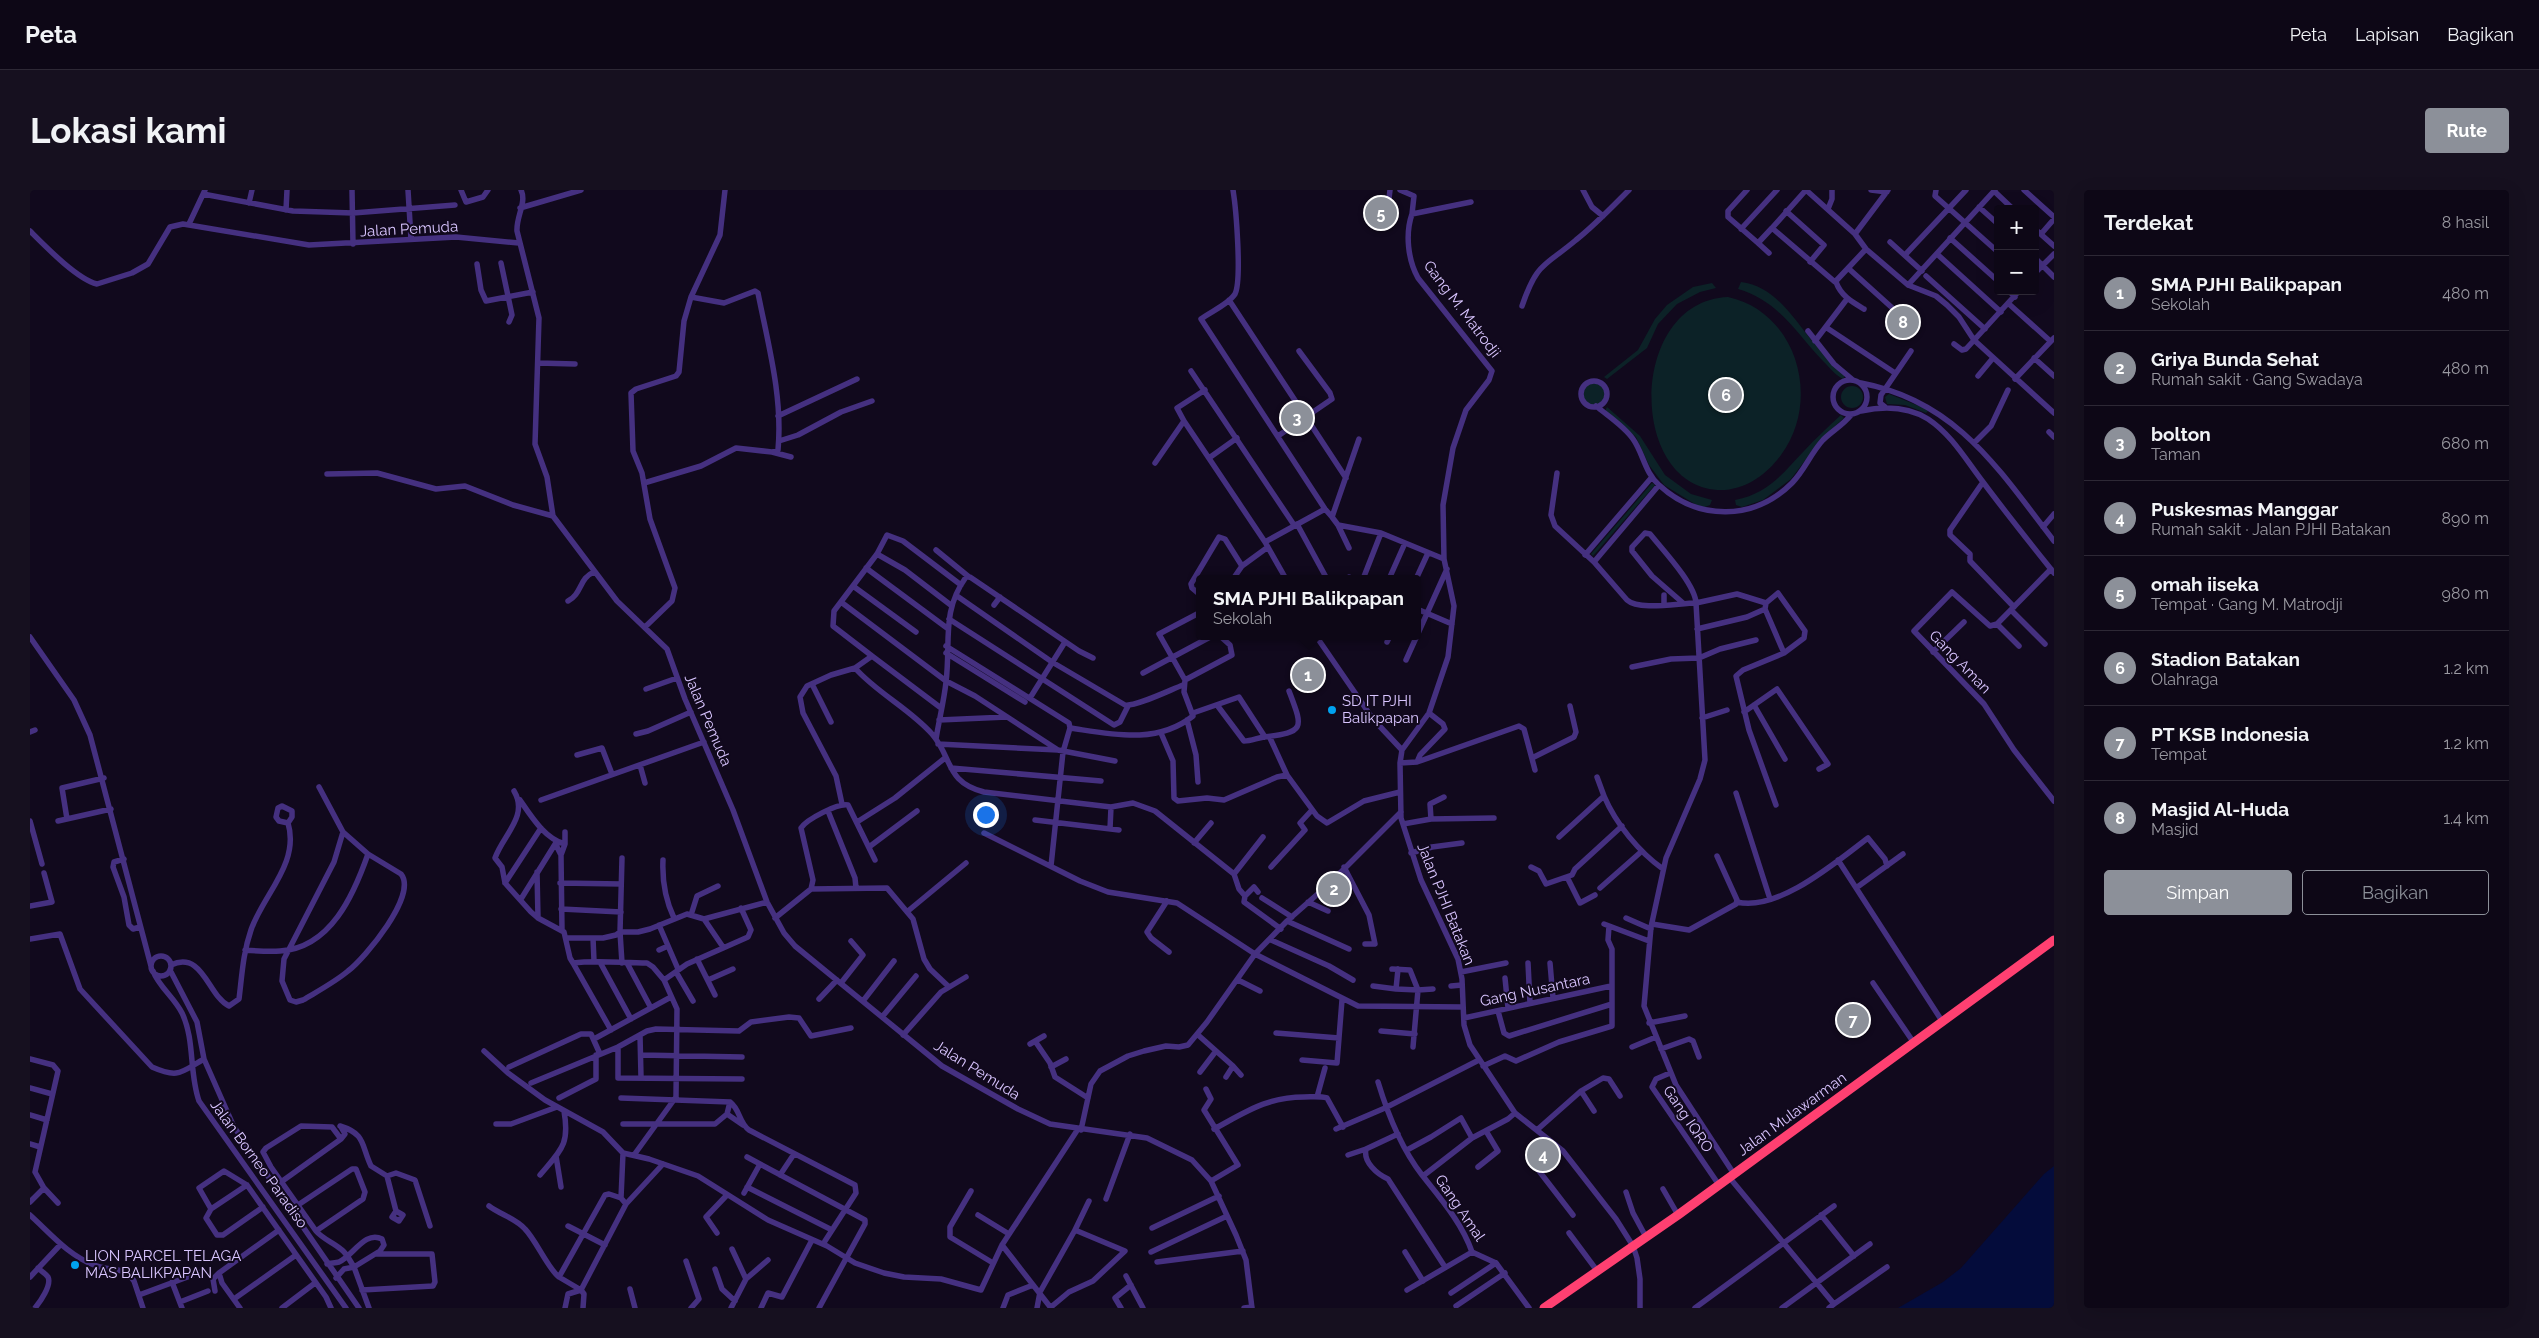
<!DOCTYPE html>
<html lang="id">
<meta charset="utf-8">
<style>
body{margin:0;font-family:Raleway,sans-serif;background:#16101f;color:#f1f3f6}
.controls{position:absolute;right:15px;top:15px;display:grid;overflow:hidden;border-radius:5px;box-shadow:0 5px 20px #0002}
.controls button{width:45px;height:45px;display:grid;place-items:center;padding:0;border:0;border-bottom:1px solid #2d2835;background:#0d0716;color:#f1f3f6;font:25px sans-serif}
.you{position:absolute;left:955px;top:624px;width:18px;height:18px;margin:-12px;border:4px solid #fff;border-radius:50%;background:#1a73e8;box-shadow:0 0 0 8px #1a73e833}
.badge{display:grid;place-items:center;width:32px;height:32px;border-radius:50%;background:#8c9099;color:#fff;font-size:16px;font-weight:700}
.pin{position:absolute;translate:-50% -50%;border:2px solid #fff;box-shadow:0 1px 5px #0006}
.popup{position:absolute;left:1166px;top:385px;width:225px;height:65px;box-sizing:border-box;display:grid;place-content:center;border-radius:5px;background:#0d0716;filter:drop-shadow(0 1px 4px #0005);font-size:16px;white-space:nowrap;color:#9a99a1}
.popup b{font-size:19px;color:#f1f3f6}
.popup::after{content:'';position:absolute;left:50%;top:100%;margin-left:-10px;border:10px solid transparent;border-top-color:#0d0716}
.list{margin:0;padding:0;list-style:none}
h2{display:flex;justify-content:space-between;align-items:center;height:65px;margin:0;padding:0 20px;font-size:21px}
h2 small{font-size:16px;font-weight:400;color:#9a99a1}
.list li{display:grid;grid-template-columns:32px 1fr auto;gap:15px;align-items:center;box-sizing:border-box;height:75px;padding:0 20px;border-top:1px solid #2d2835}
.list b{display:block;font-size:19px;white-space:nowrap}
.list p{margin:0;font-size:16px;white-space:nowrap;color:#9a99a1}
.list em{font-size:16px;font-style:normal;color:#9a99a1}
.actions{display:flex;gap:10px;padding:15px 20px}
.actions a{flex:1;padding:11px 0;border:1px solid #8c9099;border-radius:5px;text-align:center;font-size:18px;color:#8c9099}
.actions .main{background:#8c9099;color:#fff}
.map{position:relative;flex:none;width:2024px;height:1118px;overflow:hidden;border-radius:5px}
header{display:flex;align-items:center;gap:30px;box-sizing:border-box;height:70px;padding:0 25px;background:#0d0716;border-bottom:1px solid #2d2835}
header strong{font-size:24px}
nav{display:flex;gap:28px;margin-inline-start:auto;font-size:18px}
.intro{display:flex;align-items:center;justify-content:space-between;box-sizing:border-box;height:120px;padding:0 30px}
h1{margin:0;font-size:35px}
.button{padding:12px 22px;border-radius:5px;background:#8c9099;color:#fff;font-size:18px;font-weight:700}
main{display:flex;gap:30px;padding:0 30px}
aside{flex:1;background:#0d0716;border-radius:5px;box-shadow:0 5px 20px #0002}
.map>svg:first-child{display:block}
</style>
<header>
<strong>Peta</strong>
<nav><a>Peta</a><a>Lapisan</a><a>Bagikan</a></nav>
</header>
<div class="intro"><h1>Lokasi kami</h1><a class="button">Rute</a></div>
<main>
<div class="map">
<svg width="2024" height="1118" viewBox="0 0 2024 1118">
<rect width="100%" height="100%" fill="#11091d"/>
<path fill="#0c2227" d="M1711 92C1745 96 1763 128 1783 152 1793 164 1804 175 1815 186L1813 189C1805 185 1799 177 1793 171 1765 142 1749 111 1708 99Z
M1682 93 1686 98 1670 102 1647 114 1628 134 1617 158 1577 189 1574 187 1608 160 1625 129 1637 115 1663 97Z
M1698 107C1767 122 1792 210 1751 265 1738 283 1719 298 1695 300 1597 304 1596 111 1698 107Z
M1553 204a11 11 0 1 1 22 0a11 11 0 1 1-22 0Z
M1811 207a11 11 0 1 1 22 0a11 11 0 1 1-22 0Z
M1859 204 1899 220 1896 223 1875 215 1857 214 1855 207Z
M1577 217 1610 246 1635 285 1661 304 1682 310 1680 315 1675 317 1668 316 1634 295 1619 275 1606 247 1575 221Z
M1811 225 1814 228 1792 248 1761 289 1733 310 1712 317 1706 315 1705 310C1739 303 1752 284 1774 261 1786 248 1798 237 1811 225Z
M1622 293 1625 295 1563 366 1561 364Z"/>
<path fill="#040c3b" d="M2024 976V1118H1868L1913 1092 1931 1078 2014 984Z"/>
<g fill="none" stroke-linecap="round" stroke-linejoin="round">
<path stroke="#453080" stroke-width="5.5" d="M322 0 323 54
M378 0 381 49
M431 0 436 12 453 7 458 0
M491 0C497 12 486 27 487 41L509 128 505 254 517 287 523 326 587 411 637 459 655 509 703 620 737 712 754 743 765 756 912 876 988 919 1020 934 1117 948 1162 970 1181 991 1206 1045 1216 1070 1222 1118
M1203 0C1206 18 1212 90 1205 104 1199 114 1180 122 1171 129L1295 319 1302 327
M1370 0 1384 6 1382 24
M1553 0 1562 17 1573 26
M1717 0 1698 21V27L1728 53 1742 38 1805 92 1836 59
M1776 0 1825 44 1836 59 1878 95 1906 106 1917 115 1929 127 1944 150 2024 223
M1841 0 1857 2
M1906 0 1905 6 1968 62
M1994 0 2024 27
M1964 1 1983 19
M173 4 263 21 323 23 425 15
M219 13 222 0
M1949 17 1968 34
M490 18 551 0
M1798 19 1802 9V0
M256 20 257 0
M1756 21 1794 55 1780 72
M1357 26 1360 0
M159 34 175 0
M1742 38 1776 0
M1711 39 1747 0
M2005 39 2024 56
M0 41C15 56 47 89 67 94L102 83 118 74 140 37 153 34 279 55 426 47 489 53
M1825 44 1858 0
M2011 44 2024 29
M1920 48 1968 91
M1860 52 1892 81
M1728 53 1739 63
M1907 64 1971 122
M1875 65 1936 0
M2005 68 2024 87
M471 73 482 125 479 132
M447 74 451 100 456 111 503 102
M1818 78 1869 124
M2005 83 2024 64
M1896 86 1955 139
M1806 92C1811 106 1822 112 1834 119
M1878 95 1965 0
M1979 101 1985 107
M1199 110 1316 288
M1979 114 2018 149
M1492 116C1507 72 1514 77 1546 50 1565 35 1582 17 1599 0
M1797 138 1865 183
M1778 141 1804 174 1823 190
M1785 151 1817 109
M1924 154 1932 160 1936 159 1989 101
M2004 168 2024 186
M508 173 545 174
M1161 181 1264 335
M1948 186 1963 168
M1985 189 2024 148
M1803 207a17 17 0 1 1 34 0a17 17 0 1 1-34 0Z
M1551 204a13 13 0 1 1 26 0a13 13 0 1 1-26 0Z
M1831 193C1927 211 1969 280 2024 351
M1566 216C1578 226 1594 236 1603 249 1613 263 1615 283 1629 295 1668 331 1724 331 1762 293 1774 281 1781 263 1793 250 1802 241 1813 235 1821 225
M1855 217 1850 213 1851 205 1881 161
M1831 221C1854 216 1877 216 1898 229 1922 245 1936 270 1953 292 1976 323 2000 353 2024 383
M748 226 827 189
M1154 231 1147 218 1175 200
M2019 242 2024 247
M1248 246 1302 209 1300 203 1269 161
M1329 249 1302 327 1308 335 1351 343 1414 369 1424 416 1418 467 1399 523 1372 560 1370 573 1371 628 1391 690 1428 769 1432 789 1434 835 1440 855 1485 923 1533 961 1586 1029 1603 1056 1607 1068 1610 1089V1118
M749 251 768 245 811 222 842 211
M1945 252 1961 236 1978 200
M742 262 761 267
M1179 268 1207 248
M1125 273 1154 231 1235 352 1256 389
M1527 283 1521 325 1525 336 1564 372 1597 410C1609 421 1649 413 1666 413L1675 570 1670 589 1636 668 1621 737 1614 816 1646 895 1704 984
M297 284 347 283 406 299 435 296 483 315 523 326
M1953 292 1920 340V345L1940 364V371L1984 417
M614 293 671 276 706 258 742 262 748 260C753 207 738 154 728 103L725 101 694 113 661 107
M1267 334 1297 389
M1308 335 1319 358
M2013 337 2024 324
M1235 352 1295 319
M906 360 939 387
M847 364 875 380 922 416
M1555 365 1622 287
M1414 369 1413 315 1423 258 1436 220 1459 190 1462 181 1388 88C1378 70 1375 44 1382 24L1441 12
M1564 372 1629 295
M836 378 917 438
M2021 379 1967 434 1960 436 1922 402 1884 441 1954 514 1984 560 2024 611
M1319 387 1323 389
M1203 389 1212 376 1238 357
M1333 389 1351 343
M1359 389 1375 353
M1386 389 1398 363
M931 395 873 351 857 345 847 364 804 421 803 436 842 466 825 478C847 503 880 519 902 544 923 568 915 592 954 602L1081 617
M823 396 886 442
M1169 404 1162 398 1161 394 1189 347 1195 349 1212 376
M1634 405V415
M927 406 1022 472 1095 515C1105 517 1140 500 1153 495
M538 411C552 404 549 388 564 382
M811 412 916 491 945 506 1028 560
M1653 413 1622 386 1602 361V357L1615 343 1620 344C1633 360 1665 394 1666 413L1707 404 1736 413
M964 415 970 407
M1387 419 1422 434
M1735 419 1754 463
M1981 420 2015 454
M919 429 1084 535 1090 532 1098 516
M1967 434 1989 456
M615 437 642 411 645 398 620 329 612 283 603 261 601 203 606 199 646 186 649 182 654 131 661 107 690 45 695 0
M1667 439 1717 427 1735 419 1736 413 1748 403 1775 441 1774 448 1754 463 1713 480 1706 486 1719 540 1746 615
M1286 446 1343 529 1372 560
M0 447 44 510 60 545 121 776
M1357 452 1360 446
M916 456 1039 533 1040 538
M1903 462 1934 432
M916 463 995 512
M842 466 911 518
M1376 470 1417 379
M1602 477 1641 469 1669 468 1690 459 1726 450
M1113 483 1182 446
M1155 490 1129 444 1169 423
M1155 490 1202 465 1200 455 1190 446
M782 494 801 532
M616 499 647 488
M1000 508 1035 452
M1187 515 1214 551C1221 551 1227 548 1234 547 1276 542 1273 538 1259 501
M1724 515 1755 569
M1714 522 1747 499 1798 574 1789 579
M1163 523 1209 507 1235 547
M1672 528 1697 520
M909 530 977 527
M1157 530 1166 565 1168 592
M1040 538C1081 544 1127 555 1163 526L1154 502 1155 490
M0 542 5 540
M1131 543 1143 571 1144 608 1148 611 1177 608 1194 610 1247 587 1257 585 1287 626 1297 633 1334 611 1370 602
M606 544 618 541 661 522
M1240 548 1257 585
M906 549C909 530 914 511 916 492 921 452 911 422 936 387H940L1049 461 1063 468
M908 554 1028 560 1085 571
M547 565 572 558 582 584
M1502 568 1544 547 1546 542 1540 516
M1387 572 1390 565 1415 539 1413 534 1399 523
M1370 573 1387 572 1489 536 1494 539 1505 580
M610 575 615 593
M921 578 1071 591
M1567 587 1574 606
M289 597 313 642 338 664 371 684C388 705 335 768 318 781 305 792 288 801 273 810L266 812 260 810 252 791 254 769 304 672 313 642
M484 601C499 626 473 645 465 668L472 677 475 693 501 722 508 728 534 742 540 768 543 773C567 770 592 773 617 773L623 777 634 790 657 774 718 747 721 740 711 718
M1706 603 1740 709
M490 610C501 626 515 649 535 654
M511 610 674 552
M812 614 806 586 773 523 770 507 777 496 801 485 825 478
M1081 617 1103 613 1125 621 1204 684 1209 699 1215 706 1214 712 1251 739
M798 621 825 688 826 698
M37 629 32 598 74 588
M1401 629 1400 614 1414 607
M1005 630 1089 640
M0 631 12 674
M28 631 81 619
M827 632 865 608 915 568
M1373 634 1401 629 1464 628
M1080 639 1081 617
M954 643 1050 691 1078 702 1147 713 1225 764 1328 816 1433 817
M1529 647 1574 606C1586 634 1609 662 1633 679
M1164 653 1181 633
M526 655 531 665 532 740
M839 657 887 621
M1381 663 1402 657 1432 653
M531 665 535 654V642
M592 668 590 742 592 773
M94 669 84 672 83 677 94 707 99 735 103 739 110 737
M633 670C632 691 635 709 644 728
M1808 670 1912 831
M1021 676 1033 562 1040 538
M1241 677 1275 640 1270 633 1282 620
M1314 677 1339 725 1345 754H1335
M1501 677 1509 681 1516 694 1542 685 1545 679 1592 636
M507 682 508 728
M1204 684 1233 647
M1537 687 1550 713 1565 705
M475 693 511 638
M530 693 591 694
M1570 698 1612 661
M1826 698 1873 664
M781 699 783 690 771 638C777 629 808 613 818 615L845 670
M1215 706 1224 697 1228 702
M1232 708 1262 727
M491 709 527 651
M1137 711 1117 742 1121 748 1139 762
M1278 712 1298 721
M1707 712C1748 722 1806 672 1838 648L1855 669 1857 676
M0 716 22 712 14 683
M531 719 591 722
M878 721 936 673
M661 725 667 706 688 696
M745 728 781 699 857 698 883 729 894 769 900 779 918 796
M1596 728 1621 739
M674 729 693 757
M1257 731 1319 759
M1574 734 1619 751
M1622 734 1659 740 1706 714 1707 710 1687 666
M629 735 648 779
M537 748H573L586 745 590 742H608L620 739 657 724 674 729 737 712
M563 748 564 771
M0 749 30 744 50 799 122 877C149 889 151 882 174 869
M1241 750 1299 776 1323 790
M215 760C227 761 239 762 250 761 301 758 324 704 338 664
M629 760 638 756
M121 776a10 10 0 1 1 20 0a10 10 0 1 1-20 0Z
M667 769 685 805
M543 773 581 840
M597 773 621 818
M1498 773 1500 813
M1520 773 1523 808
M571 774 601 829
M141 775C173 760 178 806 199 816L209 809C212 785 213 763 221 740 233 705 270 673 258 633L249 631 246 627 248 618 252 616 262 621V627L258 633
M1362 779 1380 780 1388 800 1403 799
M1368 779 1366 799 1388 800 1383 857
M140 780 167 832 174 869 204 937 329 1118
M123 781C129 797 144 807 152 823 165 850 159 883 169 911L316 1118
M646 782 663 811
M1431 782 1476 773
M1475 788 1478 818
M678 790 703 779
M1208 790 1230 801
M811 793 833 765 821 751
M1843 793 1884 853
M1343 796 1366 799
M1421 796 1432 795
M789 809 807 790
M833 811 864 771
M1468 821 1474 843 1479 846 1582 814
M852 827 886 786
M1434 828 1581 796
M1619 833 1655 826
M1351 841 1385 844
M1246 843 1309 848 1312 810
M1167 844 1203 876 1196 887
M610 845 611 887
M873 845 911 802 936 787
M564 849 641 807
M1005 851 1020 873 1025 887 1058 908
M1000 854 1014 846
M588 857V888L712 889
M1602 857 1626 847
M1631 859 1659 849 1663 851 1669 867
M454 861 478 883 515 910 573 942 593 963 619 969 668 986 738 1030 797 1056 825 1073 854 1083 874 1087 911 1089 951 1100 972 1055 1048 939
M611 865 712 867
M0 869 23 875 28 881 5 982 14 998 0 1012
M1272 870 1307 873 1309 848
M1203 876 1211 885
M1453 876 1475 866 1486 871 1529 852 1582 836V759L1578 750 1579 736
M479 877 551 844H561L570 864
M1021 877 1036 869
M1170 882 1186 861
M1640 883 1626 889 1622 897 1689 995
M1348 892C1358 925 1371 958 1392 985 1411 1009 1432 1033 1442 1062
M501 893 588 857 617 841 626 839 709 841 721 832 759 827 769 828 781 846 821 838
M0 898 22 904
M1176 899 1181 909 1174 920 1208 975 1181 991
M1551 901 1564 921
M1287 907 1295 878
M529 908 566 889V865
M591 908 700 912C710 919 709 933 719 940L825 995 826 1003 795 1051
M700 912 697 924 713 935
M0 925 17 930
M466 934H481L527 917
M593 934H685L697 924
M310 936C336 944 331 955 341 976L357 986 366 1021 362 1027 369 1031 373 1025 366 1021
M1184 939C1216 922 1237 907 1274 907 1282 907 1290 906 1297 908L1313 937
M1306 939 1355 918 1449 870
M1508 939 1551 901 1573 888 1579 889 1590 906
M1051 940 1061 894 1070 881 1098 866 1114 861 1136 856 1149 857 1158 855 1177 832 1225 764 1257 731 1299 694 1371 622
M1368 944 1336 959C1333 972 1347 984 1358 989L1415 1077
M1518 949 1499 968 1543 1025
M0 954 10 957
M1377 960 1401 947 1431 928 1442 948
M604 965 646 907 647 819 634 790
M1318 965 1336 959
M526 966 531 997
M717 967 835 1030V1034L789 1118
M1448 977 1468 961 1456 941
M510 985C531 960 540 955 534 921
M750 985 764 964
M357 986 366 983 385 990 400 1036
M1393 986 1442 948 1478 929 1485 923
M1699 987 1804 1114 1799 1118
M251 992 311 949 315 944 311 937
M717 997 802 1040
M14 998 28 1013
M1633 999 1648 1025
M941 1001 920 1037V1047L963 1073
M1596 1002 1603 1023 1616 1047
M714 1003 730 974
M1076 1009 1100 944
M596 1014 633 974
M268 1015 322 979H326L335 1002 333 1009 286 1041
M459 1016C471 1025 485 1028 495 1039 506 1050 518 1079 529 1087
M233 1017 193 1045H187L176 1028 181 1019 169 998 194 981 217 995 296 1107 301 1118
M181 1019 217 995
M0 1025C20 1043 38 1065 64 1075 75 1080 87 1078 98 1083L104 1091 113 1118
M948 1025 979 1044
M1791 1025 1824 1066
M538 1036 575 1055
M1122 1038 1189 1006
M1045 1040 1059 1011
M687 1043 676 1027 697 1005
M1539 1043 1568 1082
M972 1055 1021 1118
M702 1059 716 1089
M1121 1062 1197 1026
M1375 1062 1393 1091
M1442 1062 1466 1073 1499 1118
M656 1071 669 1109 661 1118
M1127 1072 1213 1061
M297 1074C300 1073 305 1073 309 1072 323 1066 335 1040 352 1049L354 1055 350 1061 324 1077C320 1071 317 1064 312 1060 303 1052 294 1050 286 1041L241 977 233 962 236 958 271 936 302 937 311 949
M685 1079 692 1099 705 1111
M1096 1086 1113 1118
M0 1087 31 1054
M306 1088 314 1079 324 1077 339 1118
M142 1092 152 1118
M600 1099 605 1118
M332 1100 403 1096 405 1092 402 1064H347
M551 1100 529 1087 575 1005 579 1004 591 1008
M1377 1100 1442 1062
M185 1101 183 1089 189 1083
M1421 1103 1466 1073
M109 1105 171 1082
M204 1109 266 1065
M150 1112 178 1101
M1804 1114 1857 1077
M1426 1116 1475 1083
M5 1118C10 1112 22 1095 18 1087 16 1084 11 1081 8 1078
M210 1118 192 1093 189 1083 249 1040
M252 1118 285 1093
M535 1118 538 1104 551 1100
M553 1118 554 1104 551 1100 596 1014 591 1008 593 963
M701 1118 716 1089 738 1070
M731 1118 738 1103 752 1107 782 1050
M973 1118 978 1105 1003 1095
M1007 1118 1010 1102 1045 1040 1095 1061 1063 1091 1039 1102 1021 1117
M1091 1118 1085 1108 1101 1095
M1214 1118 1222 1117
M1665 1118 1804 1016
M1752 1118 1840 1054"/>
<path stroke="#ff4071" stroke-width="9" d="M1514 1118 1648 1025 2024 750"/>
</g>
<g fill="#00a2f0" stroke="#11091d" stroke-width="2">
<circle cx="1302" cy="520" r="5"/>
<circle cx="45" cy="1075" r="5"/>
</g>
<g text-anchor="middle" stroke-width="4" stroke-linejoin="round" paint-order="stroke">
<g font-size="15" fill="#d9c5ff" stroke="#11091d">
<text transform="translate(379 39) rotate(-3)" y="5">Jalan Pemuda</text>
<text transform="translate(1432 119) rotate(53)" y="5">Gang M. Matrodji</text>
<text transform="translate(1930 472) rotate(46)" y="5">Gang Aman</text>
<text transform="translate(678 530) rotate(67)" y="5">Jalan Pemuda</text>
<text transform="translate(1416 714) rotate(68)" y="5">Jalan PJHI Batakan</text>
<text transform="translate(1505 800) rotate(-12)" y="5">Gang Nusantara</text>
<text transform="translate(947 880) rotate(32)" y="5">Jalan Pemuda</text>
<text transform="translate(1762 924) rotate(-36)" y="5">Jalan Mulawarman</text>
<text transform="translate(1658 929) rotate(56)" y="5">Gang IQRO</text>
<text transform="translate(229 974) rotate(54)" y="5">Jalan Borneo Paradiso</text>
<text transform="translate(1430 1018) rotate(56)" y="5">Gang Amal</text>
</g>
<g font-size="15" fill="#d9c5ff" stroke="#11091d" text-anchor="start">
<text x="1312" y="516">SD IT PJHI<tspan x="1312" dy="17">Balikpapan</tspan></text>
<text x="55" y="1071">LION PARCEL TELAGA<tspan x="55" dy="17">MAS BALIKPAPAN</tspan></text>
</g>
</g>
</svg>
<div class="controls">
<button>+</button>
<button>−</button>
</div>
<div class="you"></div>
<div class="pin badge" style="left:1278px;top:485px">1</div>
<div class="popup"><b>SMA PJHI Balikpapan</b>Sekolah</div>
<div class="pin badge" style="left:1304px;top:699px">2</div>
<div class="pin badge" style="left:1267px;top:228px">3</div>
<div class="pin badge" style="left:1513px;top:965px">4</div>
<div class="pin badge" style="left:1351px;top:23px">5</div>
<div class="pin badge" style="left:1696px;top:205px">6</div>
<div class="pin badge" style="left:1823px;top:830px">7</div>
<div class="pin badge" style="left:1873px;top:132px">8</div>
</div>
<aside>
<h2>Terdekat<small>8 hasil</small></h2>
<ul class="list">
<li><span class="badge">1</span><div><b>SMA PJHI Balikpapan</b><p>Sekolah</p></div><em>480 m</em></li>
<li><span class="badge">2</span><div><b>Griya Bunda Sehat</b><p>Rumah sakit · Gang Swadaya</p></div><em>480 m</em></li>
<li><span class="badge">3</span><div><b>bolton</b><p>Taman</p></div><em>680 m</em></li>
<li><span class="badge">4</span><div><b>Puskesmas Manggar</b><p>Rumah sakit · Jalan PJHI Batakan</p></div><em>890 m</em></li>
<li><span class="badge">5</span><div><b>omah iiseka</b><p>Tempat · Gang M. Matrodji</p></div><em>980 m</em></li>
<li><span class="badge">6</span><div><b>Stadion Batakan</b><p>Olahraga</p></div><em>1.2 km</em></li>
<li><span class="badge">7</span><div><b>PT KSB Indonesia</b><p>Tempat</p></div><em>1.2 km</em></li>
<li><span class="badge">8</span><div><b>Masjid Al-Huda</b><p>Masjid</p></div><em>1.4 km</em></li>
</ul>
<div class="actions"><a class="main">Simpan</a><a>Bagikan</a></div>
</aside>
</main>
